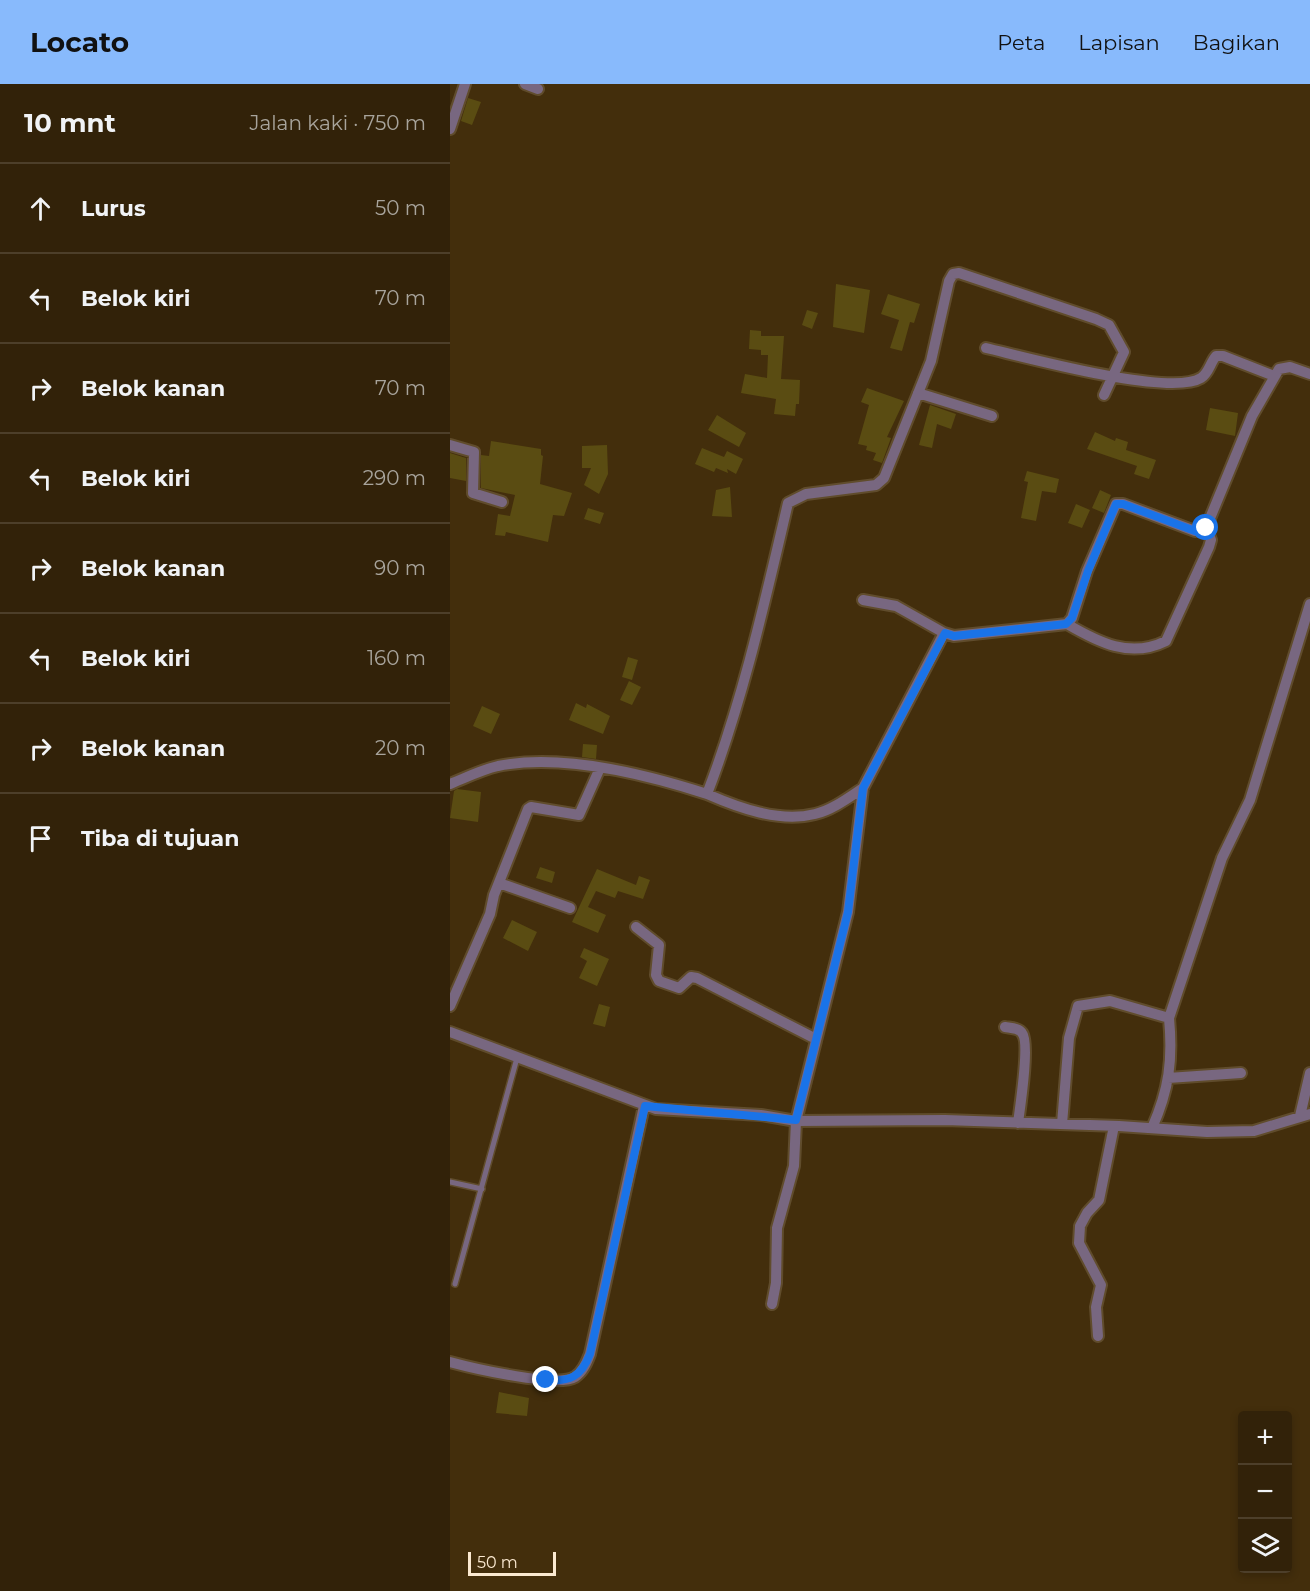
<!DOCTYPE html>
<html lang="id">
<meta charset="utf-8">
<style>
body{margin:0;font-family:Montserrat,sans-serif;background:#3d2f17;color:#f1f3f6}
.controls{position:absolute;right:18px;bottom:18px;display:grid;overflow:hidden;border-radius:6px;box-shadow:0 3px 9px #0003}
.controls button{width:54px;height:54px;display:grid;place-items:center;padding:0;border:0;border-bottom:2px solid #4d3f2a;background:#322209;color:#f1f3f6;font:30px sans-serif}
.scale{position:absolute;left:18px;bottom:15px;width:88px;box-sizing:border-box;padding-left:6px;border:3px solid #fbe9d1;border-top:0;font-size:16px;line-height:21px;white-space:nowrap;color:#fbe9d1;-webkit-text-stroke:4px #432e0c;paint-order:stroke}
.stop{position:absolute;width:18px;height:18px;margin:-14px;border:4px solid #1a73e8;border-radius:50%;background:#fff}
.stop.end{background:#1a73e8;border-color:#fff;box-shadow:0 2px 6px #0008}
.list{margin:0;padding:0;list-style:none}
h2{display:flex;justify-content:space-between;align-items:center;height:78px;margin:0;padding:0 24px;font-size:26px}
h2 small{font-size:20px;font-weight:400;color:#a8a49c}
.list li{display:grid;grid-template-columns:39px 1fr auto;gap:18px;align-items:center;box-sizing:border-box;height:90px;padding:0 24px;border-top:2px solid #4d3f2a}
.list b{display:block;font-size:22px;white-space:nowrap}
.list em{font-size:20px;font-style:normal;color:#a8a49c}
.icon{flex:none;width:33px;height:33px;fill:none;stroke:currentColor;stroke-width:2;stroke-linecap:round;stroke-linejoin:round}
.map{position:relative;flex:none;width:860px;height:1507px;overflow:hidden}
header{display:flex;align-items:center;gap:36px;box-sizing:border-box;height:84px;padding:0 30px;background:#88bafc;color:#111}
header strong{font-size:28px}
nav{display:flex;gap:33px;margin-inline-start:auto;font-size:21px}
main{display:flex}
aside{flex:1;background:#322209}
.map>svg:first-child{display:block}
</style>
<header>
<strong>Locato</strong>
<nav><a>Peta</a><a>Lapisan</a><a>Bagikan</a></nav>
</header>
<main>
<aside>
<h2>10 mnt<small>Jalan kaki · 750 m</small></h2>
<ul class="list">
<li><svg class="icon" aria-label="ahead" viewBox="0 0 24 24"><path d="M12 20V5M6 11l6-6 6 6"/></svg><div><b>Lurus</b></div><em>50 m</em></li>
<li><svg class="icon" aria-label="left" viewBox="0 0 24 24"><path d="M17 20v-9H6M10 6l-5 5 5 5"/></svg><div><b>Belok kiri</b></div><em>70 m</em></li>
<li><svg class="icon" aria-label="right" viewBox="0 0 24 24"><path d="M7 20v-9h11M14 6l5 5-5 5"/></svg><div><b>Belok kanan</b></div><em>70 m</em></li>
<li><svg class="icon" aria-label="left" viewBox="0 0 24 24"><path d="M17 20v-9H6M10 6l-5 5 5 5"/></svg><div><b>Belok kiri</b></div><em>290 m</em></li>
<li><svg class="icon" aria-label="right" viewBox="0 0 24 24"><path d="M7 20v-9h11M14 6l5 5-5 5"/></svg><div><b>Belok kanan</b></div><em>90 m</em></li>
<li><svg class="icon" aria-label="left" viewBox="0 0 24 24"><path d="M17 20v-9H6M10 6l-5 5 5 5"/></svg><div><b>Belok kiri</b></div><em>160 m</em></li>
<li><svg class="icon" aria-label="right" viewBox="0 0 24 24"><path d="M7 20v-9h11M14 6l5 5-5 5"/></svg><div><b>Belok kanan</b></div><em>20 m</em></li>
<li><svg class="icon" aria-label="arrive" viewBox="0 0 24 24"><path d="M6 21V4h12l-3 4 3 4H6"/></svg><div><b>Tiba di tujuan</b></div></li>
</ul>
</aside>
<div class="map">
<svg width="860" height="1507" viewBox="0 0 860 1507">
<rect width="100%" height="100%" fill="#432e0c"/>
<path fill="#5a4c12" d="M18 14 31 18 22 41 11 37Z
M386 200 420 206 414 249 383 243Z
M438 210 470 220 464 239 460 238 452 267 440 264 449 236 431 230Z
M357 226 368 229 362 245 352 241Z
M300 246 311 247V252H334L331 295 350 296 349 320H346L345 332 324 330 326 315 291 309 295 290 317 294 318 271H311V266L299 265Z
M417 304 454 317 437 353 441 354 432 379 423 376 426 369 416 366 417 362 408 360 419 321 411 318Z
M480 321 506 330 501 345 487 340 482 364 469 361Z
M760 324 788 329 785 352 756 346Z
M267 331 296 349 289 363 258 346Z
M645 348 665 357 666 354 678 358 676 366 706 376 699 395 684 390 687 382 637 365Z
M41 357 91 365V371L93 372 90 400 122 409 114 432 103 431 98 458 56 448 55 452 45 451 48 430 60 432 65 411 31 404V371L39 372Z
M157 361 158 390 149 410 134 401 141 384H132V362Z
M252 364 274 373 277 367 293 375 286 390 277 385 278 389 266 384 264 388 245 380Z
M0 369 16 374V397L0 394Z
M577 387 609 395 606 409 592 407 586 437 571 434 578 398 574 397Z
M280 403 282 433 262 432 266 406Z
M650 406 661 411 654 429 642 424Z
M626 420 640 426 632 444 618 439Z
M138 424 154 429 150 440 134 435Z
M178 573 188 576 182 596 172 593Z
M179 597 191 603 182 621 170 616Z
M126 619 136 624 137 620 160 632 153 650 119 636Z
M32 622 50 630 41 650 23 642Z
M133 660 147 661 146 675 132 673Z
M7 705 31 708 28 738 0 734 4 707Z
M90 783 105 788 102 799 86 794Z
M147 785 186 801 189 792 200 796 193 815 168 807 165 814 146 807 138 823 156 831 148 849 122 838Z
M62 836 87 848 78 867 53 854Z
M134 864 159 875 147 902 129 894 137 877 130 873Z
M149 920 160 923 155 943 143 940Z
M49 1308 79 1314 77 1332 46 1329Z"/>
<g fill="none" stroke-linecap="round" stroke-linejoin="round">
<defs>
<path id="lane" d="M0 1098 32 1105
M5 1200 67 974"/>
<path id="street" d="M75 0 88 5
M0 45 15 0
M536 264C575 273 720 313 751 294 759 289 760 279 766 272H773L824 292
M468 309 542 332
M0 361 24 368 23 409 52 418
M413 516 446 522 494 549
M617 540C648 558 680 575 716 557L759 463 761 456 756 444
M0 700C15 694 31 686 48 682 113 669 195 690 257 710 293 616 315 517 338 419L356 410 426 401 434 394 481 277 499 197 503 190 509 189 646 235 659 241 674 268 654 311
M257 710C289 724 330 739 365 730 382 726 398 714 413 704
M49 799 120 824
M186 843 209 861 206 891 209 897 229 904 241 893 247 894 366 955
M0 922 40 830 44 811 78 725 81 723 129 731 150 684
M555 943C560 944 569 944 572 949 580 958 570 1024 568 1039
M0 948 206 1025 311 1031 346 1037 495 1036 669 1042 757 1048 804 1047 860 1030
M718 994 791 989
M850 1032 860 989
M612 1040 619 954 628 922 660 917 719 934
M702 1044C719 1006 723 976 719 934L772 774 800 716 860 520
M322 1220 326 1199 327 1144 344 1082 346 1037 398 828 413 704 494 549 504 552 617 540 622 534 637 487 666 420H673L745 447 756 444 802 332 829 285 840 283 860 290
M648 1252 646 1223 651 1201 629 1159 630 1142 637 1129 649 1116 664 1042
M0 1278C22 1284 108 1304 125 1293 133 1288 137 1278 140 1270L194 1022"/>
</defs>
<use href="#lane" stroke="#604c2c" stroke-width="8"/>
<use href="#street" stroke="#604c2c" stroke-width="14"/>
<use href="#lane" stroke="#786780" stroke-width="5"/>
<use href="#street" stroke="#786780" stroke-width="10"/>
</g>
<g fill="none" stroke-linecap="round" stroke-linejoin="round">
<path stroke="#1a73e8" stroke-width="8" d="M96 1296C120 1298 131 1293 140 1270L195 1022 346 1036 398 828 413 704 495 549 504 552 616 540 622 534 638 487 666 420H673L745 447 756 444"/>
</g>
</svg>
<div class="controls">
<button>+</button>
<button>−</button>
<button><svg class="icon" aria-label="layers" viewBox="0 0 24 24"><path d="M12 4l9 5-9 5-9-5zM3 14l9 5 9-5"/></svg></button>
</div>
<div class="scale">50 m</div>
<div class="stop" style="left:756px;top:444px"></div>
<div class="stop end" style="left:96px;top:1296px"></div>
</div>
</main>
